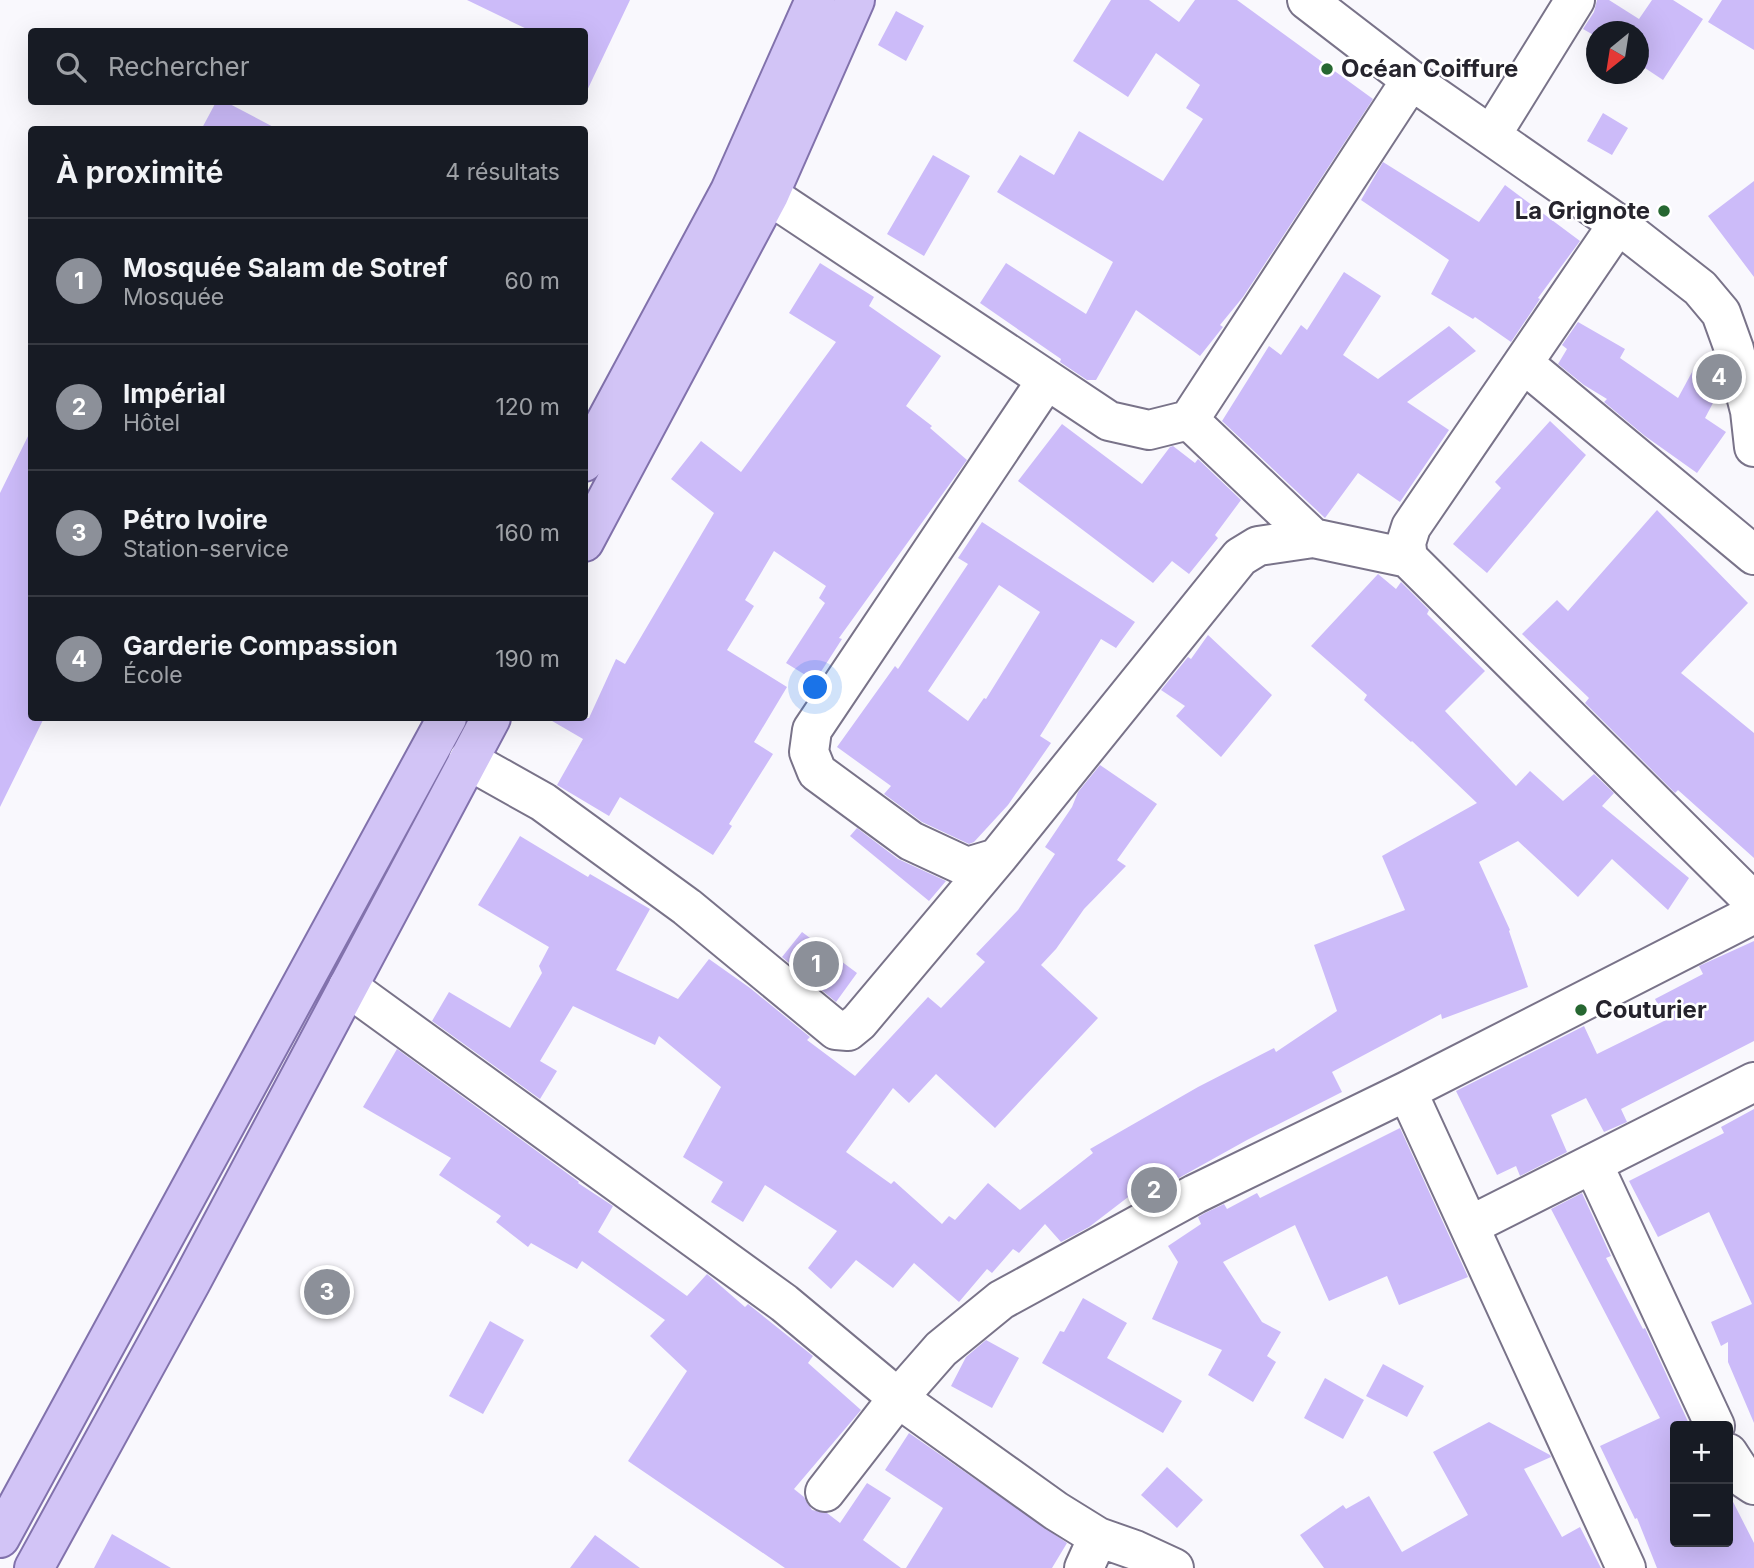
<!DOCTYPE html>
<html lang="fr">
<meta charset="utf-8">
<style>
body{margin:0;font-family:Inter,sans-serif;background:#242831;color:#f1f3f6}
.controls{position:absolute;right:21px;bottom:21px;display:grid;overflow:hidden;border-radius:7px;box-shadow:0 7px 28px #0002}
.controls button{width:63px;height:63px;display:grid;place-items:center;padding:0;border:0;border-bottom:2px solid #363941;background:#171b24;color:#f1f3f6;font:35px sans-serif}
.compass{position:absolute;left:1586px;top:21px;width:63px;height:63px;border-radius:50%;background:#171b24;box-shadow:0 7px 28px #0002;rotate:210deg}
.you{position:absolute;left:816px;top:688px;width:24px;height:24px;margin:-18px;border:5px solid #fff;border-radius:50%;background:#1a73e8;box-shadow:0 0 0 10px #1a73e833}
.badge{display:grid;place-items:center;width:46px;height:46px;border-radius:50%;background:#8c9099;color:#fff;font-size:23px;font-weight:700}
.pin{position:absolute;translate:-50% -50%;border:4px solid #fff;box-shadow:0 2px 7px #0006}
.list{margin:0;padding:0;list-style:none}
h2{display:flex;justify-content:space-between;align-items:center;height:91px;margin:0;padding:0 28px;font-size:30px}
h2 small{font-size:23px;font-weight:400;color:#9ea1a6}
.list li{display:grid;grid-template-columns:46px 1fr auto;gap:21px;align-items:center;box-sizing:border-box;height:126px;padding:0 28px;border-top:2px solid #363941}
.list b{display:block;font-size:26px;white-space:nowrap}
.list p{margin:0;font-size:23px;white-space:nowrap;color:#9ea1a6}
.list em{font-size:23px;font-style:normal;color:#9ea1a6}
.icon{flex:none;width:38px;height:38px;fill:none;stroke:currentColor;stroke-width:2;stroke-linecap:round;stroke-linejoin:round}
.map{position:relative;flex:none;width:1754px;height:1568px;overflow:hidden}
.search{position:absolute;background:#171b24;box-shadow:0 7px 28px #0002;left:28px;top:28px;width:560px;height:77px;display:flex;align-items:center;gap:18px;box-sizing:border-box;padding:0 24px;border-radius:7px;color:#9ea1a6;font-size:26px}
.panel{position:absolute;background:#171b24;box-shadow:0 7px 28px #0002;left:28px;top:126px;width:560px;height:595px;border-radius:7px}
.map>svg:first-child{display:block}
</style>
<div class="map">
<svg width="1754" height="1568" viewBox="0 0 1754 1568">
<rect width="100%" height="100%" fill="#f9f8fd"/>
<path fill="#ccbbf9" fill-rule="evenodd" d="M467 0H630L584 97V32H533Z
M1111 0H1149L1179 22 1195 0H1237L1373 99 1243 297 1220 325 1223 327 1200 356 1136 310 1096 380H1087L1060 362 1061 359 980 303 1006 263 1086 314 1113 262 997 192 1020 155 1054 175 1079 131 1163 181 1203 119 1186 108 1200 85 1156 53 1128 97 1073 61Z
M1597 0H1609L1639 19 1652 0H1673L1703 19 1663 80 1639 64V32H1597V37L1583 29 1594 12Z
M1722 0H1754V50L1708 22Z
M896 11 924 26 906 61 878 45Z
M216 102H226L279 130H201Z
M1603 113 1628 128 1612 155 1587 141Z
M933 155 970 176 924 256 887 234Z
M1383 162 1479 222 1505 185 1580 241 1538 298 1540 299 1511 342 1475 317 1473 319 1431 294 1449 260 1361 200Z
M1754 181V277L1708 216Z
M820 263 874 297 869 306 941 356 906 406 932 426 930 428 967 460 839 638 842 639 815 681 786 663 825 603 819 598 826 586 774 551 745 600 754 606 727 650 787 687 754 742 773 754 729 824 732 826 713 855 620 797 609 816 557 785 583 739 547 718H589L616 659 625 664 714 513 671 479 701 441 741 472 836 342 789 313Z
M1344 272 1381 296 1343 355 1378 379 1449 326 1476 351 1407 402 1449 430 1400 502 1358 473 1325 518 1222 421 1269 346 1281 355 1301 325 1307 330Z
M1578 322 1625 349 1620 358 1678 398 1698 361 1717 371 1721 388 1705 418 1726 432 1697 473 1645 436 1604 402 1607 399 1584 385 1558 364 1567 349 1562 345Z
M1550 421 1586 455 1487 573 1453 544 1501 488 1495 482Z
M1062 424 1142 484 1170 447 1173 446 1195 463 1198 459 1241 500 1215 535 1218 538 1189 574 1172 561 1153 583 1018 481Z
M32 428V718H44L0 807V493Z
M1657 510 1748 603 1681 673 1754 733V858L1678 790 1675 793 1585 703 1589 698 1522 634 1557 600 1568 611Z
M982 522 1135 622 1116 648 1101 639 1040 736 1051 743 1008 805 974 842 969 844 922 822 884 794 891 786 837 747 895 666 898 669 968 564 958 558ZM999 585 1040 612 986 699 984 698 968 721 928 691Z
M1378 574 1396 589 1401 582 1429 610 1427 614 1485 671 1445 711 1516 786 1530 771 1563 801 1594 774 1614 793 1602 806 1689 878 1668 910 1612 859 1578 897 1518 841 1479 862 1510 930 1509 931 1528 987 1442 1019 1441 1014 1332 1072 1342 1092 1247 1140 1141 1199 1153 1178 1089 1227 1061 1242 1045 1224 1019 1253 1013 1249 992 1273 987 1269 959 1302 914 1263 893 1288 856 1260 831 1289 808 1268 837 1231 765 1185 743 1222 711 1202 723 1182 683 1157 721 1087 659 1036 655 1045 573 1006 540 1061 557 1071 540 1099 432 1021 449 992 510 1028 542 973 539 966 549 947 478 905 520 836 588 877 590 874 650 909 616 970 678 999 709 959 750 988 810 1037 807 1040 855 1076 928 997 941 1008 985 962 976 954 1018 910 1055 854 1045 847 1072 807 1078 792 1100 765 1157 804 1117 860 1126 866 1084 909 1056 949 1041 965 1098 1018 995 1128 936 1074 909 1103 893 1088 846 1152 891 1184 894 1181 942 1224 949 1216 955 1220 988 1183 1020 1210 1093 1153 1090 1149 1198 1087 1274 1048 1276 1052 1337 1011 1314 945 1405 910 1382 856 1477 803 1412 741 1411 742 1364 700 1367 695 1311 646Z
M1208 635 1272 695 1221 757 1176 716 1185 706 1161 690 1188 657 1191 659Z
M857 828 898 859 946 881 929 901 850 836Z
M802 932 857 973 836 1002 782 957Z
M1754 941V1041L1621 1109 1627 1122 1604 1132 1586 1098 1551 1115 1567 1152 1520 1176 1516 1166 1497 1175 1456 1091 1584 1026 1597 1054 1666 1020 1655 999 1703 974 1699 966Z
M397 1049 579 1182 578 1183 613 1206 598 1232 687 1296 707 1274 745 1307 748 1304 813 1356 808 1363 861 1410 794 1489 804 1497 812 1510 827 1513 840 1523 867 1483 891 1498 863 1540 901 1568H785L628 1461 687 1371 650 1336 665 1320 582 1261 577 1269 531 1243 528 1247 496 1222 501 1216 439 1175 451 1158 363 1107Z
M1754 1109V1423L1728 1362V1342L1721 1346 1711 1322 1752 1304 1709 1212 1658 1237 1629 1181 1724 1133 1721 1127Z
M1400 1128 1468 1277 1399 1305 1387 1276 1329 1301 1295 1225 1223 1262 1262 1322 1281 1332 1267 1356 1276 1362 1253 1402 1208 1375 1222 1350 1152 1319 1178 1262 1168 1246 1201 1224 1198 1217 1205 1213 1224 1204 1227 1209 1257 1193 1260 1198Z
M1582 1193 1611 1256 1606 1258 1643 1329 1645 1328 1690 1426H1675V1542H1728V1492L1754 1543V1568H1657L1637 1518 1635 1519 1600 1446 1660 1418 1551 1209Z
M1083 1298 1127 1323 1107 1358 1182 1401 1163 1433 1042 1363 1060 1331 1064 1332Z
M490 1321 524 1340 483 1414 449 1396Z
M986 1340 1019 1358 992 1408 951 1386 966 1357Z
M1383 1364 1424 1386 1407 1417 1366 1396Z
M1325 1378 1364 1400 1343 1439 1304 1418Z
M1489 1422 1550 1455 1551 1457 1524 1469 1562 1537 1580 1527 1601 1568H1324L1300 1535 1343 1505 1346 1509 1369 1496 1402 1552 1468 1515 1433 1452Z
M909 1433 1067 1543 1052 1568H906L943 1508 885 1470Z
M1167 1467 1203 1500 1177 1528 1141 1495Z
M112 1534 171 1568H94Z
M595 1535 640 1568H570Z"/>
<g fill="none" stroke-linecap="round" stroke-linejoin="round">
<defs>
<path id="minor" d="M1307 0 1411 80 1618 224 1700 288 1721 313 1734 349 1750 411 1754 447
M1492 134 1575 0
M769 195 1109 421 1149 430 1189 420 1411 80
M1618 224 1411 527 1406 543 1408 558 1754 902
M1523 363 1754 555
M1046 381 812 730 809 752 817 772 911 841 967 867 997 858 1240 557 1258 546 1313 538 1408 558
M1189 420 1313 538
M468 760 543 802 687 907 836 1030 848 1031 859 1022 997 858
M348 987 784 1303 898 1398 1056 1511 1098 1537 1135 1550 1174 1568
M1407 1091 1626 1568
M1593 1164 1715 1426
M1469 1226 1754 1082
M1728 1453 1745 1479 1754 1485
M825 1492 898 1398 941 1349 1001 1300 1195 1194 1407 1091 1754 914
M1084 1568 1098 1537"/>
<path id="major" d="M584 462 730 191 815 0
M584 542 769 195 855 0
M0 1538 447 718
M34 1568 191 1282 491 718"/>
</defs>
<use href="#minor" stroke="#797389" stroke-width="42"/>
<use href="#major" stroke="#8272ac" stroke-width="42"/>
<use href="#minor" stroke="#fff" stroke-width="38"/>
<use href="#major" stroke="#d2c4f6" stroke-width="38"/>
</g>
<g fill="#266731" stroke="#fff" stroke-width="2.5">
<circle cx="1327" cy="69" r="7"/>
<circle cx="1664" cy="211" r="7"/>
<circle cx="1581" cy="1010" r="7"/>
</g>
<g text-anchor="middle" stroke-width="5" stroke-linejoin="round" paint-order="stroke">
<g font-size="24" font-weight="bold" fill="#26242d" stroke="#fff" text-anchor="start">
<text x="1341" y="77">Océan Coiffure</text>
<text x="1650" y="219" text-anchor="end">La Grignote</text>
<text x="1595" y="1018">Couturier</text>
</g>
</g>
</svg>
<div class="controls">
<button>+</button>
<button>−</button>
</div>
<svg class="compass" viewBox="-18 -18 36 36"><path d="M0-13l5 13h-10z" fill="#e53935"/><path d="M0 13l5-13h-10z" fill="#9ea1a6"/></svg>
<div class="you"></div>
<div class="pin badge" style="left:816px;top:964px">1</div>
<div class="pin badge" style="left:1154px;top:1190px">2</div>
<div class="pin badge" style="left:327px;top:1292px">3</div>
<div class="pin badge" style="left:1719px;top:377px">4</div>
<div class="search"><svg class="icon" aria-label="search" viewBox="0 0 24 24"><circle cx="10" cy="10" r="6"/><path d="M15 15l6 6"/></svg>Rechercher</div>
<section class="panel">
<h2>À proximité<small>4 résultats</small></h2>
<ul class="list">
<li><span class="badge">1</span><div><b>Mosquée Salam de Sotref</b><p>Mosquée</p></div><em>60 m</em></li>
<li><span class="badge">2</span><div><b>Impérial</b><p>Hôtel</p></div><em>120 m</em></li>
<li><span class="badge">3</span><div><b>Pétro Ivoire</b><p>Station-service</p></div><em>160 m</em></li>
<li><span class="badge">4</span><div><b>Garderie Compassion</b><p>École</p></div><em>190 m</em></li>
</ul>
</section>
</div>
